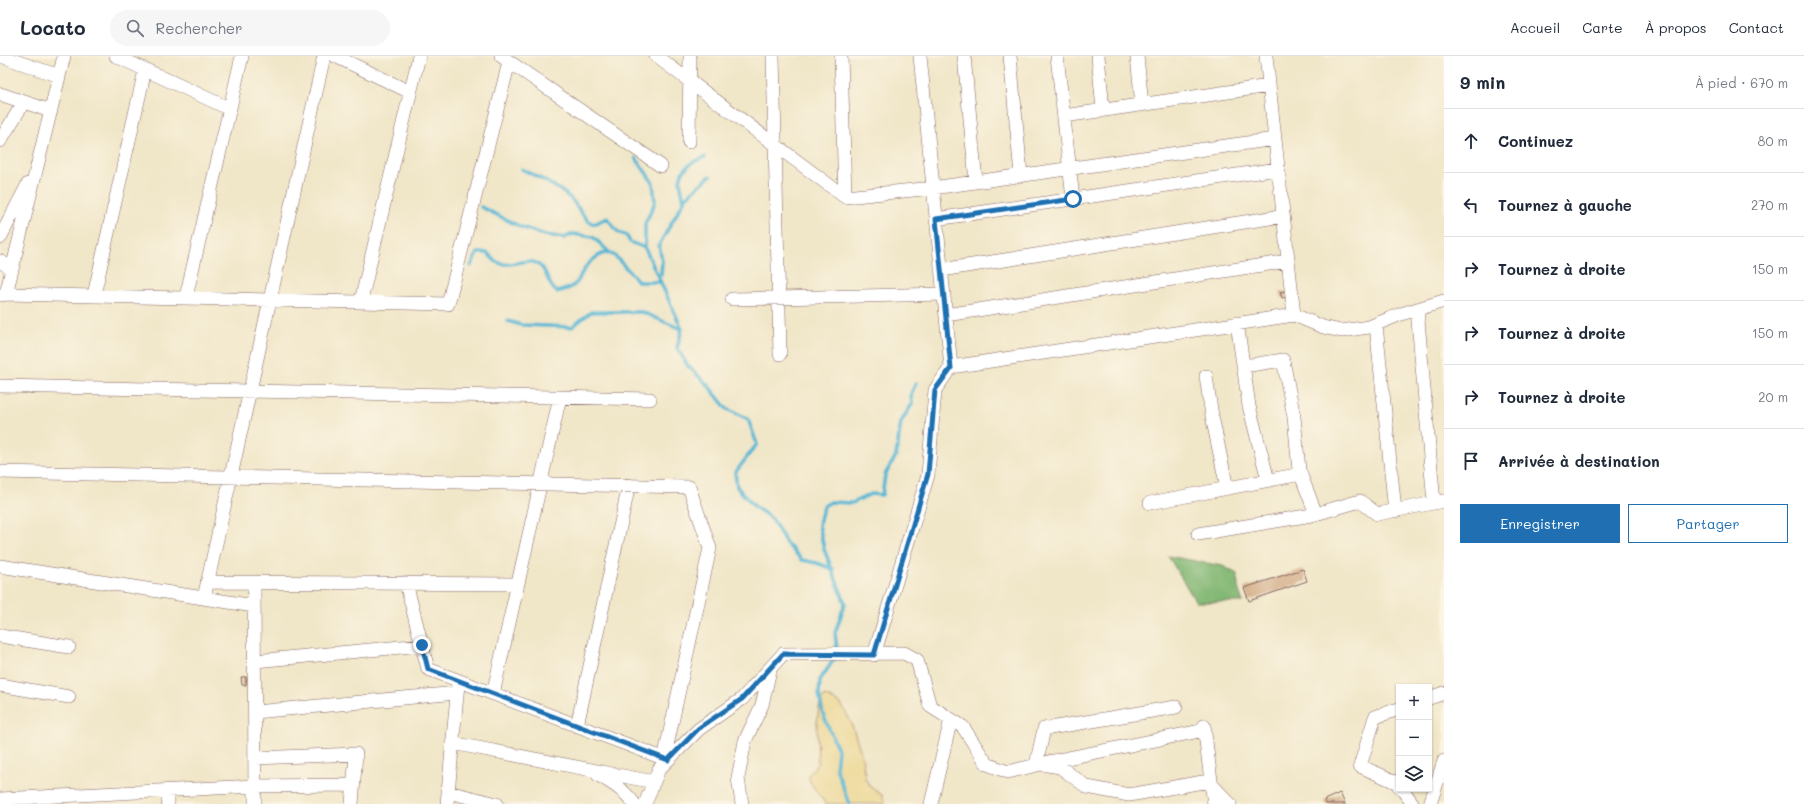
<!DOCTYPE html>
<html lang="fr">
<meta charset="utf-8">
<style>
body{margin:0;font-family:Mali,sans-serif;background:#f6f6f7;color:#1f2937}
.controls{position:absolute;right:12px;bottom:12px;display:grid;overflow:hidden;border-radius:0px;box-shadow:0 1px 3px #0004}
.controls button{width:36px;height:36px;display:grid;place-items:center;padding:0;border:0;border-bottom:1px solid #e0e1e3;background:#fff;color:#1f2937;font:20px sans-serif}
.stop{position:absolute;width:12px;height:12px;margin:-9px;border:3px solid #1f6fb2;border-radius:50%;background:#fff}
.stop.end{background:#1f6fb2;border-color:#fff;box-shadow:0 1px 4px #0008}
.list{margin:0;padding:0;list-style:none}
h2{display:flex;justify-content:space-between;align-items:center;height:52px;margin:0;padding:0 16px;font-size:17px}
h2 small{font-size:13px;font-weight:400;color:#747a83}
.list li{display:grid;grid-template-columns:26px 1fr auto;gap:12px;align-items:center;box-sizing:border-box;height:64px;padding:0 16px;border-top:1px solid #e0e1e3}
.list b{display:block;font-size:15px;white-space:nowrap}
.list em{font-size:13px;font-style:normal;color:#747a83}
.actions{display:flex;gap:8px;padding:12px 16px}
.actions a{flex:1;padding:9px 0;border:1px solid #1f6fb2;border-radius:0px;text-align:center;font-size:14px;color:#1f6fb2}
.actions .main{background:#1f6fb2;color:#fff}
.icon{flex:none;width:22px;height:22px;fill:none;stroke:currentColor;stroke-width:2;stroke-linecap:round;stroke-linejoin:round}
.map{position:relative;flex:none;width:1444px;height:748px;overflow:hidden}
header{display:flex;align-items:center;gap:24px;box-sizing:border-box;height:56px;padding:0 20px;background:#fff;border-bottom:1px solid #e0e1e3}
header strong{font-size:19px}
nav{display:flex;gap:22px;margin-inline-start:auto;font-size:14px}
.search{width:280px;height:36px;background:#f6f6f7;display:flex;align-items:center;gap:10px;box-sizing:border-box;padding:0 14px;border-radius:22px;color:#747a83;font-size:15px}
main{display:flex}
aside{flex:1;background:#fff}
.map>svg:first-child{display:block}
</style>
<header>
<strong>Locato</strong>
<div class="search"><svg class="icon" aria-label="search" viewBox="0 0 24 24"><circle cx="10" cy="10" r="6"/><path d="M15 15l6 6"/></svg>Rechercher</div>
<nav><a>Accueil</a><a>Carte</a><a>À propos</a><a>Contact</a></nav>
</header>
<main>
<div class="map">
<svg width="1444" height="748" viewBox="0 0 1444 748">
<rect width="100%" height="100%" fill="#fcf5e5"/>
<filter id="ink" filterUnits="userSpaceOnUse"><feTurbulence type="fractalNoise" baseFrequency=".025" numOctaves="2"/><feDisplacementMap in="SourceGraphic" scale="8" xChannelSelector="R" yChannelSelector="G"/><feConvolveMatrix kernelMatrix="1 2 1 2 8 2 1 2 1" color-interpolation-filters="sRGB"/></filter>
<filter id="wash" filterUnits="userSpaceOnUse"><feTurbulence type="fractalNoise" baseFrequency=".012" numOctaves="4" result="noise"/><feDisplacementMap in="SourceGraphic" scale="16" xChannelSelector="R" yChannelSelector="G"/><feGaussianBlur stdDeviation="0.9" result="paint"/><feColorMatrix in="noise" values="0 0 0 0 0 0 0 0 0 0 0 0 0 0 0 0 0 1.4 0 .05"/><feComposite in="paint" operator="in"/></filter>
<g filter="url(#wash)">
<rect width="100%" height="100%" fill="#f0e6c8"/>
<path fill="#83b874" stroke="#666c50" d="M1168 500 1223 510 1237 518 1238 532 1243 546H1196Z"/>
<path fill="#eeda9e" stroke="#9c7c64" d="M825 640 841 648 851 666 862 700 865 722 870 731 882 739 885 748H825C820 736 812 733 808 720L818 707 817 666 820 646Z"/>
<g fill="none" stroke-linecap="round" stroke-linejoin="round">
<path stroke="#57b7d5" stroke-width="3.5" d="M636 102 653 127 655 146 645 168V192
M522 113C539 122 560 131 573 145 579 153 585 165 594 168L607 162 618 176 626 179 630 186 645 192 682 273 677 292 688 310 707 328 727 353 748 363 757 388 735 417 737 431 754 450 772 463 786 487 802 504 817 507 833 513
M684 143 710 120
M481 151 521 171 545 179 564 182 573 178 593 181 609 196
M471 210 477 197H487C491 200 495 206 499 207 512 212 524 201 536 207 550 215 546 229 557 236 564 234 573 232 577 226 579 224 580 220 582 217 587 207 598 198 609 196L615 200 639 226H660
M661 218 662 205 659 189 684 145 680 125 682 117 691 107 705 101
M508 265 521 269 572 271 591 256H642L681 273
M837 594 835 577 845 547 824 493 819 469 822 455 825 449 831 446 852 447 871 438 882 439 885 419 896 400 901 366 912 348 911 338 916 327
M836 600 820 624 819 638 823 658 838 694 836 712 849 748"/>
</g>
<g id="blocks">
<path fill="#d0a881" d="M1286 235 1287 241 1282 242 1280 236Z
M1303 513 1307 525 1249 545 1244 532Z
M241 621H246V629H242Z
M1340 737 1345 748H1326L1324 744Z"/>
</g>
</g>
<g filter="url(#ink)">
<use href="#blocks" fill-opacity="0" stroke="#846562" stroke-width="1"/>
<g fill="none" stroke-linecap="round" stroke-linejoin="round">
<defs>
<path id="street" d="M1 0 59 20
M116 0 230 53
M335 0 410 36
M501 0 661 110
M656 0 845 141 933 132 1275 83
M773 0 780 298
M841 0 845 141
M964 0 976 126
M1010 0 1021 119
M1057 0 1073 143
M1098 0 1103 54
M1137 0 1142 49
M1266 0 1294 259
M0 38 51 55
M1064 60 1269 30
M0 85 24 46
M689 86 690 0
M936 163 1278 113
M0 182 28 128
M0 205 12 213
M941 214 1283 160
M6 238 64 0
M0 239 6 238 448 248 509 6
M94 239 145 14
M186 241 242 0
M732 243 944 238
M361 245 419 0
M1417 253 1434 447
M946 259 1288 205
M1237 267 1249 350 1268 424
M1376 269 1395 455
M1244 310 1283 304 1294 361 1299 414 1316 458
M951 311 1294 259 1323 271 1341 275 1369 271 1401 258 1444 245
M1206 320 1212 360 1227 432
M0 330 650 343
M0 416 689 431 710 492 664 703
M1150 447 1301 418
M1198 478 1312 459 1360 445 1377 458 1444 445
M0 510 254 550
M207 526 518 528
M254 526 255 748
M406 527 428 613 668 704
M204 542 324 0
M0 580 69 591
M874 599 928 419 935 334 951 311 920 0
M255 605 422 589
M0 629 69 641
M493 638 560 341
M1429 642 1444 637
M1399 653 1375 661 1360 710 1396 726 1399 730
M255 656 457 637
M577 670 629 429
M1204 670 1214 748
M452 687 654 726
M255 702 356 698 352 748
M1048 706 1205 674
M1036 709 1044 673 1176 651
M598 719C611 726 626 735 634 748
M1402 733 1413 748
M168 735V748
M448 736 497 748
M0 743 255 730 353 729
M447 748 458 628
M645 748 659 713 699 673 742 643 783 598 904 597 917 604 930 650 963 671 987 708 1008 716 1041 708 1060 711 1087 731 1129 739 1203 726 1212 729 1230 748
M742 748 738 722 745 685 762 649 770 614
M931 748 951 663
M1430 748 1444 705"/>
</defs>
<use href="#street" stroke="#846562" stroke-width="14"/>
<use href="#street" stroke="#fff" stroke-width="13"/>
</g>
</g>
<g fill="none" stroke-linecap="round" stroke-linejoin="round" filter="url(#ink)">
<path stroke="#1f6fb2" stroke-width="5" d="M422 589 428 613 668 704 699 672 742 643 783 598 874 599 928 418 935 334 951 312 936 163 1073 143"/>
</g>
</svg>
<div class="controls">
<button>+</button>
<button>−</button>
<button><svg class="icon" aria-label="layers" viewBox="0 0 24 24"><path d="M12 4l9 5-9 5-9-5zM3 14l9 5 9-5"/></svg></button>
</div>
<div class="stop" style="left:1073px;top:143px"></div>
<div class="stop end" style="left:422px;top:589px"></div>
</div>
<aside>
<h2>9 min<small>À pied · 670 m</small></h2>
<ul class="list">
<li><svg class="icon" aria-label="ahead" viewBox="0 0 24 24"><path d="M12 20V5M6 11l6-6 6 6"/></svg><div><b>Continuez</b></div><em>80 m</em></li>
<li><svg class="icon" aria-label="left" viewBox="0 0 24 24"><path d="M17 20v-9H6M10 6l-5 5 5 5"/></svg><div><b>Tournez à gauche</b></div><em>270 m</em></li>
<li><svg class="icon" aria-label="right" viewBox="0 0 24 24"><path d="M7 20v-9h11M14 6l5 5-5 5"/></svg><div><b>Tournez à droite</b></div><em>150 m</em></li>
<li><svg class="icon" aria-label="right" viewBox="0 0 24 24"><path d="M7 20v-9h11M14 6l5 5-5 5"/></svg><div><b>Tournez à droite</b></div><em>150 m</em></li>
<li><svg class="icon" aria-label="right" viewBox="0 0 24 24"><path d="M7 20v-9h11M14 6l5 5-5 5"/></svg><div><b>Tournez à droite</b></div><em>20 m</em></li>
<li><svg class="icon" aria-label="arrive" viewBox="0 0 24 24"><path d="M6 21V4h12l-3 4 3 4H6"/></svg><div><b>Arrivée à destination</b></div></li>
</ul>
<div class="actions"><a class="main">Enregistrer</a><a>Partager</a></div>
</aside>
</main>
